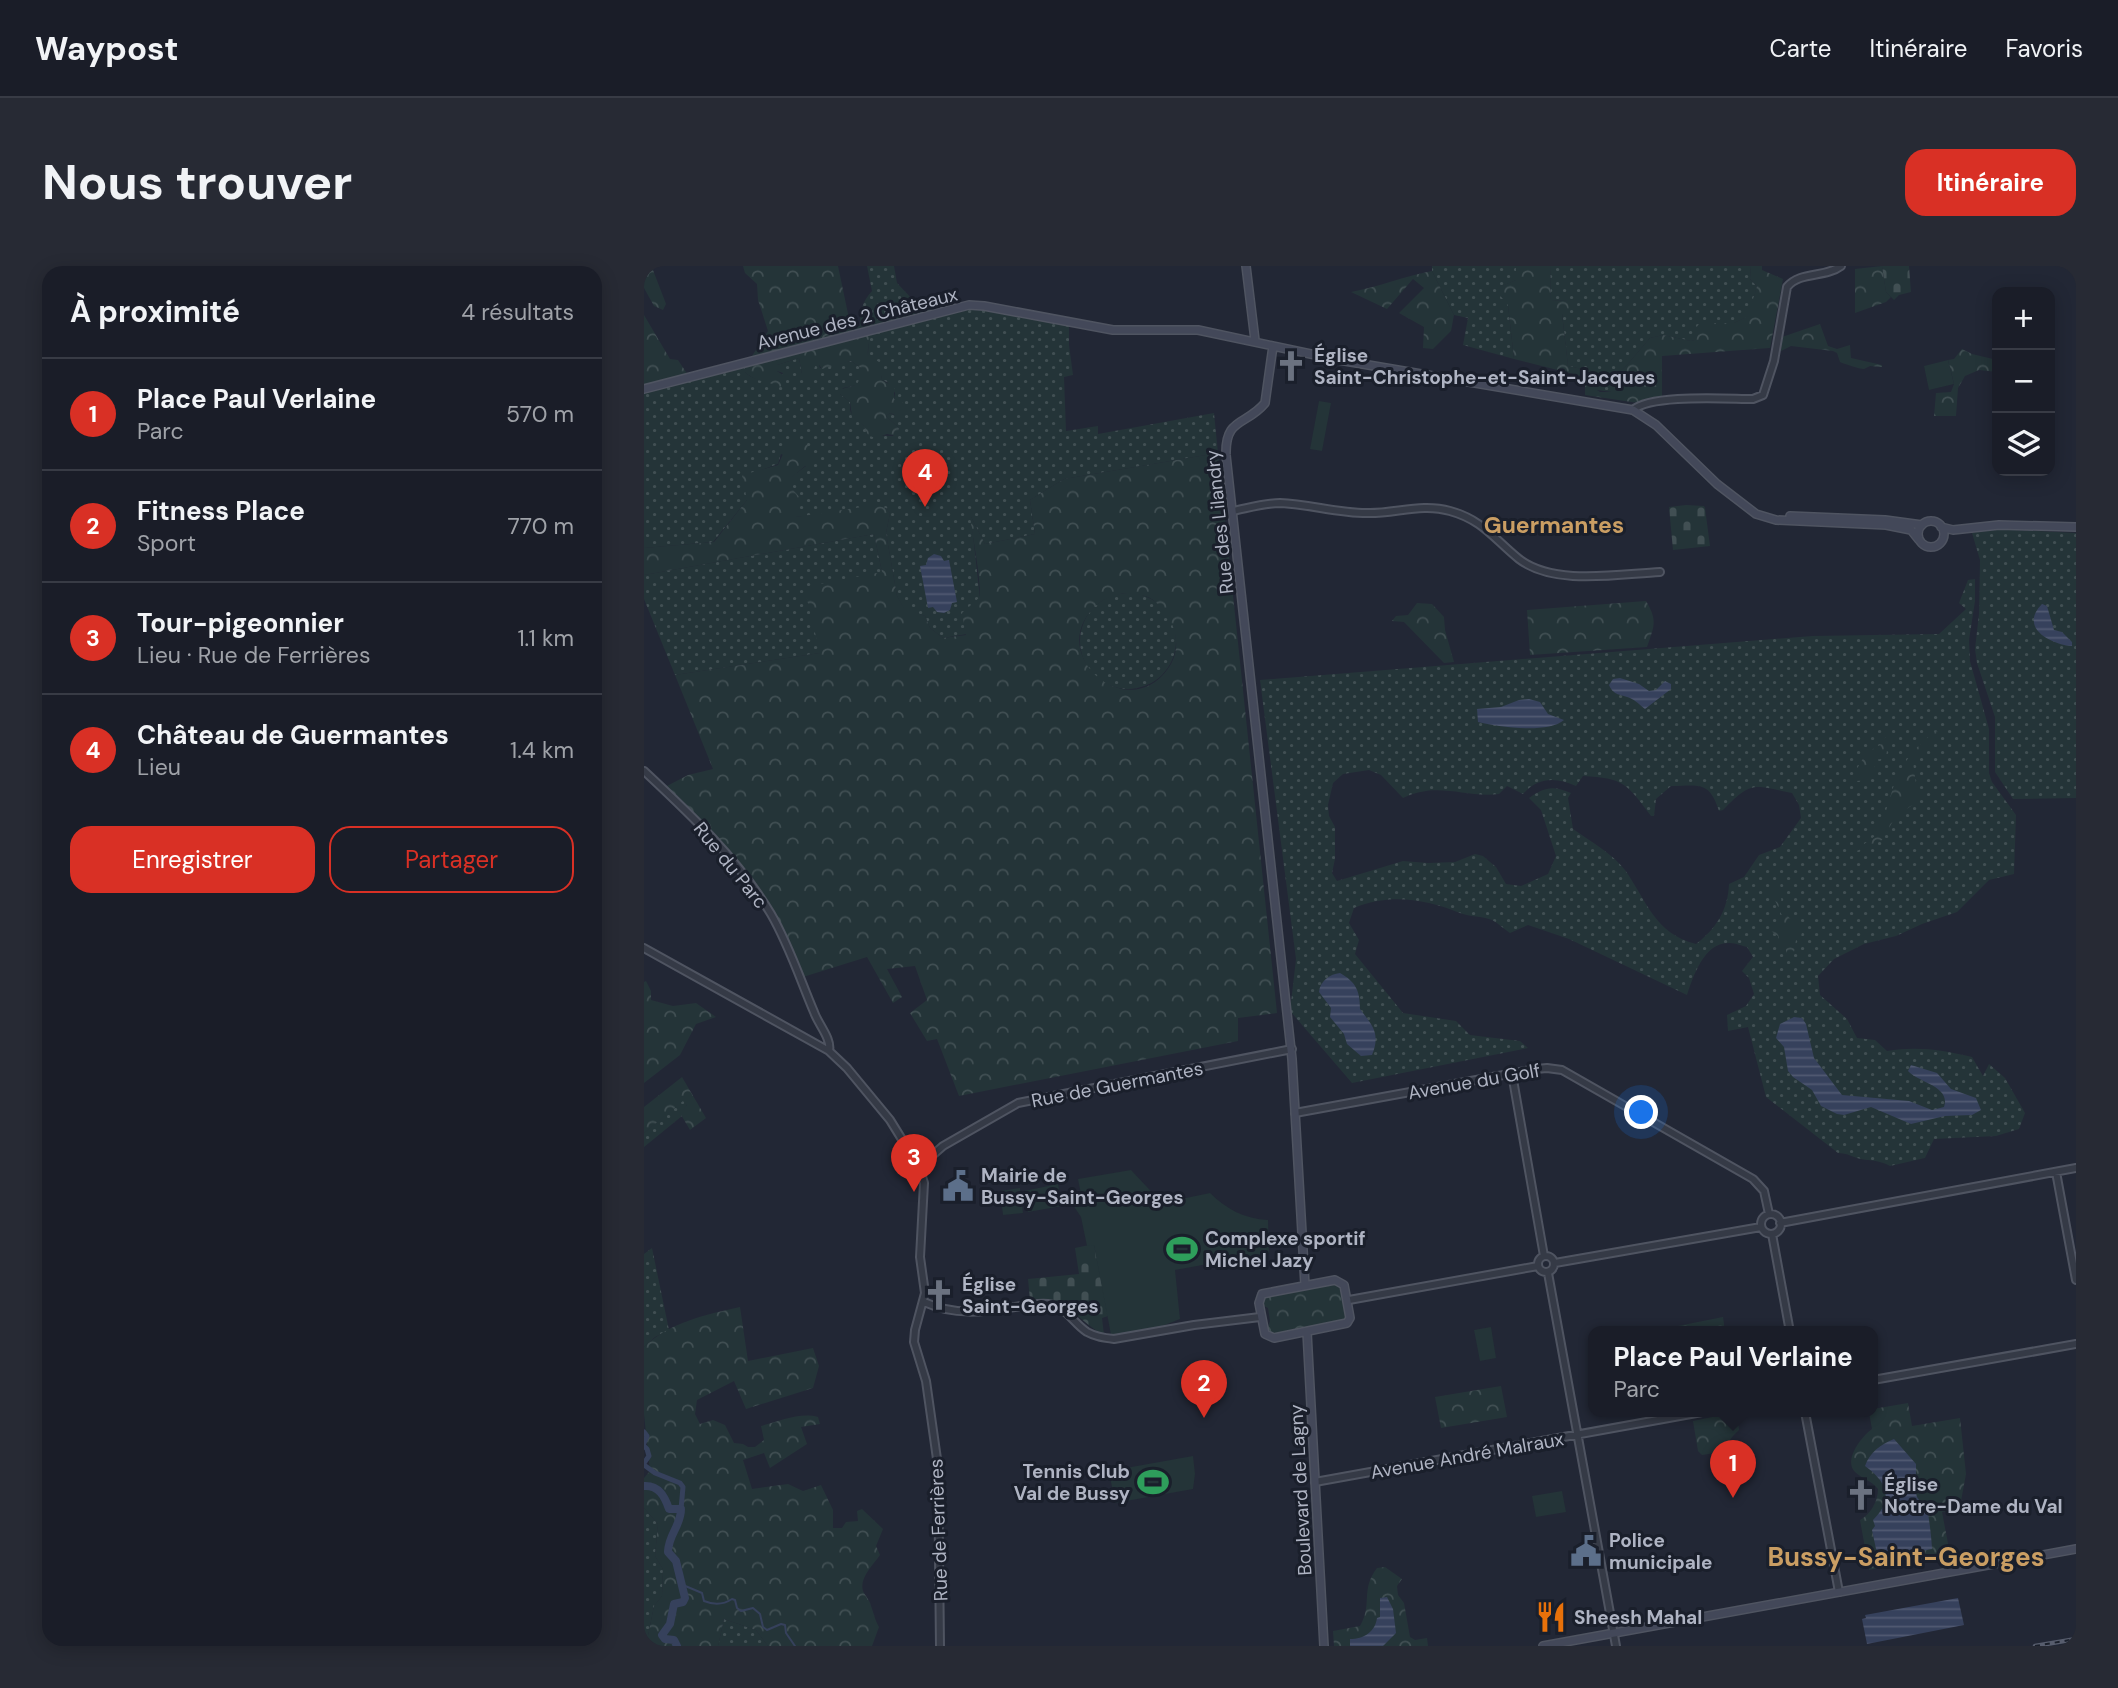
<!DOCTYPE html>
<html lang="fr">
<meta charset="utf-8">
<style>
body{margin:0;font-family:"DM Sans",sans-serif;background:#272a34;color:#f1f3f6}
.controls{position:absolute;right:21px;top:21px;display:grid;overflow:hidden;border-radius:14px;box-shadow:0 4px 18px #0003}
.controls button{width:63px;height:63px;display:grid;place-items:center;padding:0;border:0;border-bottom:2px solid #383b45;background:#1a1d28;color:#f1f3f6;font:35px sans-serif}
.you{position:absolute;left:998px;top:847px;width:24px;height:24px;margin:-18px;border:5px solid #fff;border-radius:50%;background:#1a73e8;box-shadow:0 0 0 10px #1a73e833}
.badge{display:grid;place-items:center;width:46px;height:46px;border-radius:50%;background:#d93025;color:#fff;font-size:23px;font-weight:700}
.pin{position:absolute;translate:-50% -58px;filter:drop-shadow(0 2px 4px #0008)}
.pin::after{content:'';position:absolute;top:37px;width:24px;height:21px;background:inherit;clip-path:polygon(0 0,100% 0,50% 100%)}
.popup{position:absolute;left:944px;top:1060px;width:290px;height:91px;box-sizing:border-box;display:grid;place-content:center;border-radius:14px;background:#1a1d28;filter:drop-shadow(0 2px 5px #0005);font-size:23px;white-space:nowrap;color:#9fa2a8}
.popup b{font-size:26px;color:#f1f3f6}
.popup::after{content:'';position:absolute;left:50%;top:100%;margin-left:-14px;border:14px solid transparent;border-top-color:#1a1d28}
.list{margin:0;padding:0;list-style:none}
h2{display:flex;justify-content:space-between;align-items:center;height:91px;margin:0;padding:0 28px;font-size:30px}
h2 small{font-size:23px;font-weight:400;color:#9fa2a8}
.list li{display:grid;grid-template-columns:46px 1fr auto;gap:21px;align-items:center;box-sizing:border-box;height:112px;padding:0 28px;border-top:2px solid #383b45}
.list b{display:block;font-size:26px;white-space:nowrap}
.list p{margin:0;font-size:23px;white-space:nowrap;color:#9fa2a8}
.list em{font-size:23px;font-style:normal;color:#9fa2a8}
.actions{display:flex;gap:14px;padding:21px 28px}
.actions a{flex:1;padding:16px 0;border:2px solid #d93025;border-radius:21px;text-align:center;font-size:24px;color:#d93025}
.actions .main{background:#d93025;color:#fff}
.icon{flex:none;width:38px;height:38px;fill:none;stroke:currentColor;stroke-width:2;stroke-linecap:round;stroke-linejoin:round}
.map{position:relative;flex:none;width:1432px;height:1380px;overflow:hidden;border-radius:21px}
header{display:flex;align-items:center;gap:42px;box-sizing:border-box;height:98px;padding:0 35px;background:#1a1d28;border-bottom:2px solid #383b45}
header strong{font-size:33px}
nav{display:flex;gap:38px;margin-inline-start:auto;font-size:24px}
.intro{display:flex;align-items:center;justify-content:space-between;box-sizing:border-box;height:168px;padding:0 42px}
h1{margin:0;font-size:49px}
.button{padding:18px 32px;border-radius:21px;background:#d93025;color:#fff;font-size:24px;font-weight:700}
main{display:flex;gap:42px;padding:0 42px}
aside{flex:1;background:#1a1d28;border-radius:21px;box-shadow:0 4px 18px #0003}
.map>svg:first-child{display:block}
</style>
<header>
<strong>Waypost</strong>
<nav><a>Carte</a><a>Itinéraire</a><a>Favoris</a></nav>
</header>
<div class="intro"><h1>Nous trouver</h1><a class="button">Itinéraire</a></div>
<main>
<aside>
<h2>À proximité<small>4 résultats</small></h2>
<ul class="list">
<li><span class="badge">1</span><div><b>Place Paul Verlaine</b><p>Parc</p></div><em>570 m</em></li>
<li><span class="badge">2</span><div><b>Fitness Place</b><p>Sport</p></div><em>770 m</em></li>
<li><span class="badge">3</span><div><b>Tour-pigeonnier</b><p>Lieu · Rue de Ferrières</p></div><em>1.1 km</em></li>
<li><span class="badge">4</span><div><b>Château de Guermantes</b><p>Lieu</p></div><em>1.4 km</em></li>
</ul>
<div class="actions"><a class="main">Enregistrer</a><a>Partager</a></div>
</aside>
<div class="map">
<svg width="1432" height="1380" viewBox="0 0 1432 1380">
<defs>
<pattern id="grass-dots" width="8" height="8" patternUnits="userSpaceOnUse" patternTransform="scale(1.75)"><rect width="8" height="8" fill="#243438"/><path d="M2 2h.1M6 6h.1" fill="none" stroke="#414f53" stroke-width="1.8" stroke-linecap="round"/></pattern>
<pattern id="forest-crowns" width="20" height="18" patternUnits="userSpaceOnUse" patternTransform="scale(1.75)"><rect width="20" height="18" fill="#243438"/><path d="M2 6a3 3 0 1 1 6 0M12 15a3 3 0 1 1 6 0" fill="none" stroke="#414f53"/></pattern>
<pattern id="cemetery-stones" width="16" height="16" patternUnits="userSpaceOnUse" patternTransform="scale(1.75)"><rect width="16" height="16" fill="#243438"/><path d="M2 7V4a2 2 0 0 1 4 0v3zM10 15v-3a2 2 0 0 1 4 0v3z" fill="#414f53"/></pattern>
<pattern id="water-rules" width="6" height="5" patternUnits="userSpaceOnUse" patternTransform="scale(1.75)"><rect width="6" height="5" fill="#36415c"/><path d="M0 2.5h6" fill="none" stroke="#515a72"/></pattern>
</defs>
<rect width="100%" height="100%" fill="#222735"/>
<path fill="url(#grass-dots)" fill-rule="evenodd" d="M223 0H250L253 17 270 35 276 45 331 36 425 53V79L429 109 420 111 422 165 454 160V168L570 147 574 187 420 213 386 234 391 268 341 278 327 251 336 332 323 368 299 372 286 362 281 350 260 343 253 330 242 267 246 247 242 242 151 251 155 242 146 212 162 200 137 188 134 198 117 204 103 234 69 276 0 282V119L107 93 101 106C112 117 122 112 132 119L139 107 133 105V99L155 92 158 108 174 95 176 102 207 95 217 102V115L213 119 199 122 196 128 206 136C205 152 211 149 219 159 222 162 223 166 225 169L249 170 255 162 242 150 246 147 250 149 254 136 250 133 251 127 243 116 238 114 237 109 224 89 225 64 216 60C216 45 218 36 228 25Z
M788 0H872V14L856 21 864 39 870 93 819 79 824 52 810 49 788 5Z
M906 0H1107L1106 13 1113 20 1105 50 1090 57H1056L1051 74 1047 75 1019 69 1006 72 983 99 973 108 967 116 968 126 953 124 954 110 948 105 924 100 918 47 924 35 907 34Z
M1350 263 1432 267V532L1369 533 1351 506V451L1333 397 1331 383 1335 348 1336 294 1328 267Z
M230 268 238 306 176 387 31 409 0 333V309Z
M1331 313V335L1325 374 1326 395 1345 463V507L1348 516 1372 549 1370 608 1345 614 1313 646 1278 658 1252 670 1220 678 1190 693 1174 710 1176 729 1203 753 1213 772 1231 774 1243 785C1273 780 1299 784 1328 791L1339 810 1345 798 1361 812 1381 847 1375 863 1352 870 1290 873 1281 892 1246 900C1235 894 1228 895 1217 893 1208 891 1203 887 1194 887L1122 831 1104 761 1084 765 1083 749 1102 740 1110 728 1105 712 1098 705 1109 691 1103 681C1098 680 1092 677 1086 677 1061 675 1049 710 1043 729L925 673 884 659 866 667C860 663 854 657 848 654 838 650 826 651 816 647 781 633 746 627 710 642L705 657 715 674 711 688 759 747 812 755 826 769 876 775 884 782 708 817 646 745 652 693 616 414 1168 370 1295 368 1322 343 1315 337 1324 314ZM725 504 737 509 759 532C794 515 820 532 855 528L863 520 879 528C894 511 912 511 932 520L939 510C980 512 983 518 1007 550H1010L1012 533 1027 520C1055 520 1065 514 1075 545L1079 544C1108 514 1109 519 1148 527L1155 539 1157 552 1136 581 1115 589 1100 611 1085 618C1084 644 1072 663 1052 678 1010 667 1003 635 981 604 969 588 946 575 929 563L924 532 927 527C909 519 900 521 885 532L897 544 912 590 904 608 877 620 862 618 852 601 839 590 831 588 811 596 784 597 759 595 693 615 688 607 691 593V561L685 550 684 539 689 517 699 508Z
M436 375a48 48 0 1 1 96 0a48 48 0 1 1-96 0Z
M39 834 43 839 37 847 38 850 0 881V867Z
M8 982 25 1064 11 1071 0 1081V988Z
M0 1242 14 1258 11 1290 19 1303 18 1330 10 1340 2 1380H0Z
M80 1353 112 1364 124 1380H74Z"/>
<path fill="url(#forest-crowns)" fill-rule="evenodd" d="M0 0H10L9 4 22 38 19 44 10 40 0 22Z
M99 0H194L207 62 216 60 225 64C227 73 223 79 224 89L235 96 238 114 250 121V133L259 137V148L255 150 246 147 242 150 255 162 253 170 243 168 231 172 224 169 219 159 208 151 206 136 196 128 195 124C214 117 214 124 217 102L207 95 178 103 173 96 166 112 163 114 158 108 155 92 133 99V105L142 111V116L136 121C124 115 111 116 101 106V101L124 65 114 34 113 18 101 7Z
M872 0H906L907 34 924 35 925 43 918 48 924 100 948 105 954 110 953 124 956 126H967V116L973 108 983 99 1006 72 1019 69 1047 75 1051 74 1050 64 1056 57H1090L1104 50 1113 20 1106 13 1107 0H1118V4L1139 13 1126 82 1018 90V131L994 137 941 129V111L870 93 864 39 854 27 855 21 872 14Z
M1238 0 1242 26 1247 31 1242 36 1211 47V3Z
M788 5 810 49 807 65 789 83 779 82 780 61 755 47 780 22 769 13 743 43 707 26C735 21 760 10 788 5Z
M0 49 26 93 34 94 44 109 0 119Z
M1176 58 1184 80 1193 83 1206 79 1207 92 1238 99V101L1226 100 1220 103C1215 103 1201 98 1196 96L1193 87 1189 85 1147 80 1137 85 1135 84 1138 71Z
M1318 83 1328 88 1353 94V106L1335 104 1321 110 1314 122 1312 150H1290L1292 127 1307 126 1310 118 1304 94 1310 93Z
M153 175 162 177 169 187 167 195 147 212 150 225 158 234 152 251 231 239 242 242 246 247 242 267 253 330 260 342 281 350 286 362 299 372 322 369 318 347 336 331C336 306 329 275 326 249L341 278 391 268 386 234 420 213 574 187 633 747 594 752V775L315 830 293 773 283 775 266 747 283 734 271 700 243 703 258 731 249 737 223 691 159 711 131 648 38 535 21 521 44 509 69 503 31 409 176 387 160 321 238 306 230 268 0 309V282L70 276 103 234 98 209 134 199 143 179ZM480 327C488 328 499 328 506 332 527 345 540 375 527 398 487 465 395 386 455 337 461 332 472 329 480 327Z
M1002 335C1014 355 1010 360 1003 381L886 389 883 344Z
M773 337 788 338 800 351 801 364 810 396 800 397 760 356 748 355 752 350 764 349Z
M1292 464 1293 467 1280 486 1269 496 1273 526 1278 527 1277 533 1260 545 1259 554 1249 555 1238 574 1208 587 1231 570 1232 558 1241 548 1253 509 1269 485Z
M1243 468 1247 469 1248 480 1243 484 1242 492 1231 494 1230 503 1225 514 1212 515 1210 512C1214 496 1224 484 1238 478Z
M1132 614 1136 615 1138 644 1158 665 1157 671 1152 674 1150 686 1147 687 1150 689 1146 694 1142 690V681L1134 676V670L1127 665V660L1138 657 1139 652 1126 623 1129 616Z
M2 715 7 725V734L29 740 52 737 72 751 52 758 36 789 0 817V716Z
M38 811 62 852 46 864 36 847 43 839 39 835 0 867V841Z
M690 1016 699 1021 705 1049 700 1056 630 1070 622 1066 626 1055 624 1042 616 1038 619 1031Z
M96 1041 104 1095 169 1082 175 1100 169 1122 102 1143 90 1115 53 1134 51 1148 56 1158 69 1154 81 1159 90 1177 99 1178 104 1181H111L120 1174 117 1160C136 1155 156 1146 174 1151L176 1158 157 1161 163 1178 126 1202 120 1187 99 1194 108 1223 144 1218 159 1225 177 1219 189 1244V1262H198L202 1256 214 1255 213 1245 218 1243 239 1263 232 1280 236 1289C229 1299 215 1312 219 1325 221 1330 226 1334 227 1340 230 1348 231 1354 235 1361L228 1380H124L112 1364 80 1353 74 1380H2L10 1340 18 1330 19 1303 11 1290 14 1258 0 1242V1212L6 1205 0 1148V1081C26 1056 61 1049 96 1041Z
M1079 1051 1081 1066H1030L1029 1061Z
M857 1120 863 1151 797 1162 791 1131Z
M1264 1137 1268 1160 1316 1152 1322 1208 1317 1235 1319 1242 1298 1246 1306 1288 1225 1304 1216 1254C1227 1248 1234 1235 1234 1223 1227 1214 1218 1213 1211 1206 1199 1194 1218 1170 1228 1163L1225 1146H1229V1143Z
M1093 1146 1095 1164C1078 1179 1087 1185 1058 1189L1054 1185 1049 1155Z
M741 1301 758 1313 753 1320 754 1329 760 1337 766 1371 771 1374 783 1372 784 1380H690L689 1365 716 1360C729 1338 716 1324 733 1302Z"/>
<path fill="url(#cemetery-stones)" d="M1238 0H1265L1267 26 1255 29 1250 34 1242 26Z
M1042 239 1060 240 1061 242 1066 280 1029 284 1025 241Z
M450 978 464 1050 458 1052 460 1069C430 1053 424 1029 386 1034L384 1013 435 1008 431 982Z"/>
<path fill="#243438" d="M1304 94 1310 118 1285 124 1280 100Z
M675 135 687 137 678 185 666 183Z
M487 904 518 937 566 927C582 943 601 953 624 954L625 987 531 1004 536 1053C514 1062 491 1071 467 1069L450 979 443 980 437 951 429 939 438 934 434 913Z
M414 918 418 940 384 946 380 925Z
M376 922 379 947 359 949 356 925Z
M847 1061 852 1092 836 1095 830 1064Z
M549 1190 551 1208 549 1223 471 1237 465 1205Z
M918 1225 922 1246 892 1251 888 1230Z"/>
<path fill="url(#water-rules)" d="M290 288 297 290 300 295 305 294 313 336 308 337 306 344 300 347 293 346 289 341 284 342 276 300 282 299 284 292Z
M1398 338 1403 340 1410 364 1418 366 1428 376V380C1405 378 1375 361 1398 338Z
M976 412 995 418 1005 425 1012 424 1021 415 1027 418V423L1001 443C996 439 991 434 986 432 976 428 970 430 965 419L969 413Z
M885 433 896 436 904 448 920 454C904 468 854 461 834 456L833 443 857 441 875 434Z
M696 707C712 716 716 725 716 743 728 759 737 767 728 789L717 790 703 778 700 768 686 751 687 742 675 726C676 715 686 708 696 707Z
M1150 751 1158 752 1162 758 1170 792 1198 829 1265 835 1288 844 1300 841C1307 820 1275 817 1264 805L1267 799 1293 807 1307 823 1332 832 1337 844 1328 849 1301 850 1267 858 1227 841 1200 849 1193 848 1177 840 1168 824 1149 811 1144 805 1140 781 1132 772 1136 758Z
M1250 1173 1272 1198V1215L1274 1221C1268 1234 1279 1234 1283 1244 1285 1249 1288 1277 1288 1283L1241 1292 1232 1283 1228 1264 1231 1260 1229 1254C1250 1233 1243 1216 1221 1200 1226 1186 1236 1179 1250 1173Z
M743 1331 749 1343 752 1367 739 1380H706V1373C720 1373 731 1366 733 1352L736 1351V1332Z
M1314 1332 1320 1359 1223 1378 1218 1353 1222 1352 1221 1349Z"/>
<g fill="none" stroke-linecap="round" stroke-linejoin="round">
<path stroke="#36415c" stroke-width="2" d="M39 1319 58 1327 60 1335C70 1339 79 1339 88 1333L91 1334 93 1342 97 1345 109 1342 116 1348 119 1361 123 1364 137 1358 141 1359 142 1367 151 1380"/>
<path stroke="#36415c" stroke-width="5" d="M0 1166 3 1170 0 1177
M0 1180 3 1183 5 1190 0 1197
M0 1199 11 1207 36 1217 39 1221 37 1243"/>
<path stroke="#36415c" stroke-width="8" d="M0 1220C15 1219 21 1231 25 1243H37C37 1260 24 1269 24 1286L32 1295 41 1332 39 1336 30 1338 26 1358 18 1369 21 1373 30 1374 33 1380"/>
<defs>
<path id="tertiary" d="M989 144C1007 128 1082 133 1109 133L1119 129 1130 95 1143 21C1156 5 1181 12 1197 0
M589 245C604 242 620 237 636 237 666 238 696 248 726 247 753 247 779 237 806 245 839 254 850 273 875 293 910 320 974 308 1016 306
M0 505C46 548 94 593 127 648 145 679 156 713 170 746 174 758 188 773 185 785
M0 682 185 785 203 802 246 854 275 901 280 917 276 991 281 1027 271 1064 270 1076 282 1115 294 1200 296 1380
M868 808 900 990
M651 847 892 803 903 802 918 804 1109 913 1120 925 1125 948
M275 901 299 880 374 837 648 783
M1412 906 1432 1014
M1117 958a10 10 0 1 1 20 0a10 10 0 1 1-20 0Z
M1136 957 1432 902
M1128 968 1146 1066
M894 998a8 8 0 1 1 16 0a8 8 0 1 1-16 0Z
M911 997 1117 961
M904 1007 972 1380
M705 1034 894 1000
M280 1036C311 1050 339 1046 371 1041 382 1039 393 1037 404 1038 422 1040 429 1057 443 1066 452 1071 460 1072 470 1073L550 1059 616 1051
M1229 1114 1432 1078
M1161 1146 1195 1326
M671 1216 1058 1146"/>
<path id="secondary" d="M602 0 611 74
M629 80 621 137C602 160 581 151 582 189L648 793 661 1019
M0 123 325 39 340 40 469 64H554L695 94 989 144 1012 159 1073 218 1112 248 1132 254 1242 259 1267 264 1275 274
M1146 250 1241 254 1278 259
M1274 268a13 13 0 1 1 26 0a13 13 0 1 1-26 0Z
M1297 261 1309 264 1355 259 1432 261
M691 1014 700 1019 706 1052 703 1057 630 1072 621 1068 615 1037 618 1028Z
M663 1066 680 1380
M899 1380 1432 1283"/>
</defs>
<use href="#tertiary" stroke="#4f5461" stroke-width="10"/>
<use href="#secondary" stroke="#4f5461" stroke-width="10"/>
<use href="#tertiary" stroke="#353a46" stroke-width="6"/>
<use href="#secondary" stroke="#434859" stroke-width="7"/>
<defs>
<path id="rail" d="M1391 1380 1432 1373"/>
</defs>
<use href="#rail" stroke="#575d6d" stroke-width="4.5"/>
<use href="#rail" stroke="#1a1f2b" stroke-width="2" stroke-dasharray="5" stroke-linecap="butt"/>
</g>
<defs>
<symbol id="church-bare" viewBox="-9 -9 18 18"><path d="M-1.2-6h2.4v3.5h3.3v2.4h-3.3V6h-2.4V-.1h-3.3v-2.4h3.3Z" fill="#6b7280" stroke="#1a1f2b" stroke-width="2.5" paint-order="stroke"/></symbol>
<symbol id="civic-bare" viewBox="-9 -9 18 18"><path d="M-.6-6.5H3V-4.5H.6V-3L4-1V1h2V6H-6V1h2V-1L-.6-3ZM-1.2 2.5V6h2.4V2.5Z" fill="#5c6f8a" stroke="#1a1f2b" stroke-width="2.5" paint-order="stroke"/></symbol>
<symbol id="stadium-bare" viewBox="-9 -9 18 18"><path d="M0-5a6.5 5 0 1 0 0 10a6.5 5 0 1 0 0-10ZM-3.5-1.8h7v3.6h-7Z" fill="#2e9e5b" stroke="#1a1f2b" stroke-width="2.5" paint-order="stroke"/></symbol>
<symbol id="restaurant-bare" viewBox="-9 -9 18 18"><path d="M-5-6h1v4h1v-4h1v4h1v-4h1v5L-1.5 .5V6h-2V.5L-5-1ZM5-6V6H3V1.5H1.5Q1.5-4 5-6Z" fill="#e8710a" stroke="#1a1f2b" stroke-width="2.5" paint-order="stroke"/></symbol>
</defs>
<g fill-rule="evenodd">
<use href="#church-bare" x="625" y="78" width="44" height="44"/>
<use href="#civic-bare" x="292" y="898" width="44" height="44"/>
<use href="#stadium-bare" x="516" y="961" width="44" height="44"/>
<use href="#church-bare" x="273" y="1007" width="44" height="44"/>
<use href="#stadium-bare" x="487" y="1194" width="44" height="44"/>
<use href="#church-bare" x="1195" y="1207" width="44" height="44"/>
<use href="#civic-bare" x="920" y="1263" width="44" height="44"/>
<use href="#restaurant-bare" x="885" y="1329" width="44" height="44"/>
</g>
<g text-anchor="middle" stroke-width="6" stroke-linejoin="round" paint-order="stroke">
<g font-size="19" fill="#afb4c3" stroke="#1a1f2b">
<text transform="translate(213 52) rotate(-14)" y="7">Avenue des 2 Châteaux</text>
<text transform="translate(575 256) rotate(-96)" y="7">Rue des Lilandry</text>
<text transform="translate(87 599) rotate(51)" y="7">Rue du Parc</text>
<text transform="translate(830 815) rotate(-10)" y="7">Avenue du Golf</text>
<text transform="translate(473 818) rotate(-11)" y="7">Rue de Guermantes</text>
<text transform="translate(823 1189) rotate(-10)" y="7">Avenue André Malraux</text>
<text transform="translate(656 1224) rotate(-93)" y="7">Boulevard de Lagny</text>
<text transform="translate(294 1264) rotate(-92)" y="7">Rue de Ferrières</text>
</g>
<g font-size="19" font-weight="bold" fill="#afb4c3" stroke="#1a1f2b" text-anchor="start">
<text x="670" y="96">Église<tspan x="670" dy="22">Saint-Christophe-et-Saint-Jacques</tspan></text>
<text x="337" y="916">Mairie de<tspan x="337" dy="22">Bussy-Saint-Georges</tspan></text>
<text x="561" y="979">Complexe sportif<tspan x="561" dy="22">Michel Jazy</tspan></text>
<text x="318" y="1025">Église<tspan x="318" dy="22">Saint-Georges</tspan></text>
<text x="486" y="1212" text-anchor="end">Tennis Club<tspan x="486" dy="22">Val de Bussy</tspan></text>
<text x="1240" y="1225">Église<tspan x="1240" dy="22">Notre-Dame du Val</tspan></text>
<text x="965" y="1281">Police<tspan x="965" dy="22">municipale</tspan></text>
<text x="930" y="1358">Sheesh Mahal</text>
</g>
<g font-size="23" font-weight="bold" fill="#ca9e63" stroke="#1a1f2b">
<text x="910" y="267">Guermantes</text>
</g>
<g font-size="26" font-weight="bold" fill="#ca9e63" stroke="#1a1f2b">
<text x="1262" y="1300">Bussy-Saint-Georges</text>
</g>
</g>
</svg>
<div class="controls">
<button>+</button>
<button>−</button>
<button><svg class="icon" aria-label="layers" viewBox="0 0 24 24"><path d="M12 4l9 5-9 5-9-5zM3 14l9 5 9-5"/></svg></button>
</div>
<div class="you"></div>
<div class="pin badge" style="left:1089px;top:1232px">1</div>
<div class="popup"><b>Place Paul Verlaine</b>Parc</div>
<div class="pin badge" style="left:560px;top:1152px">2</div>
<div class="pin badge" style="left:270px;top:926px">3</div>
<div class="pin badge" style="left:281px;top:241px">4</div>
</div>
</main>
